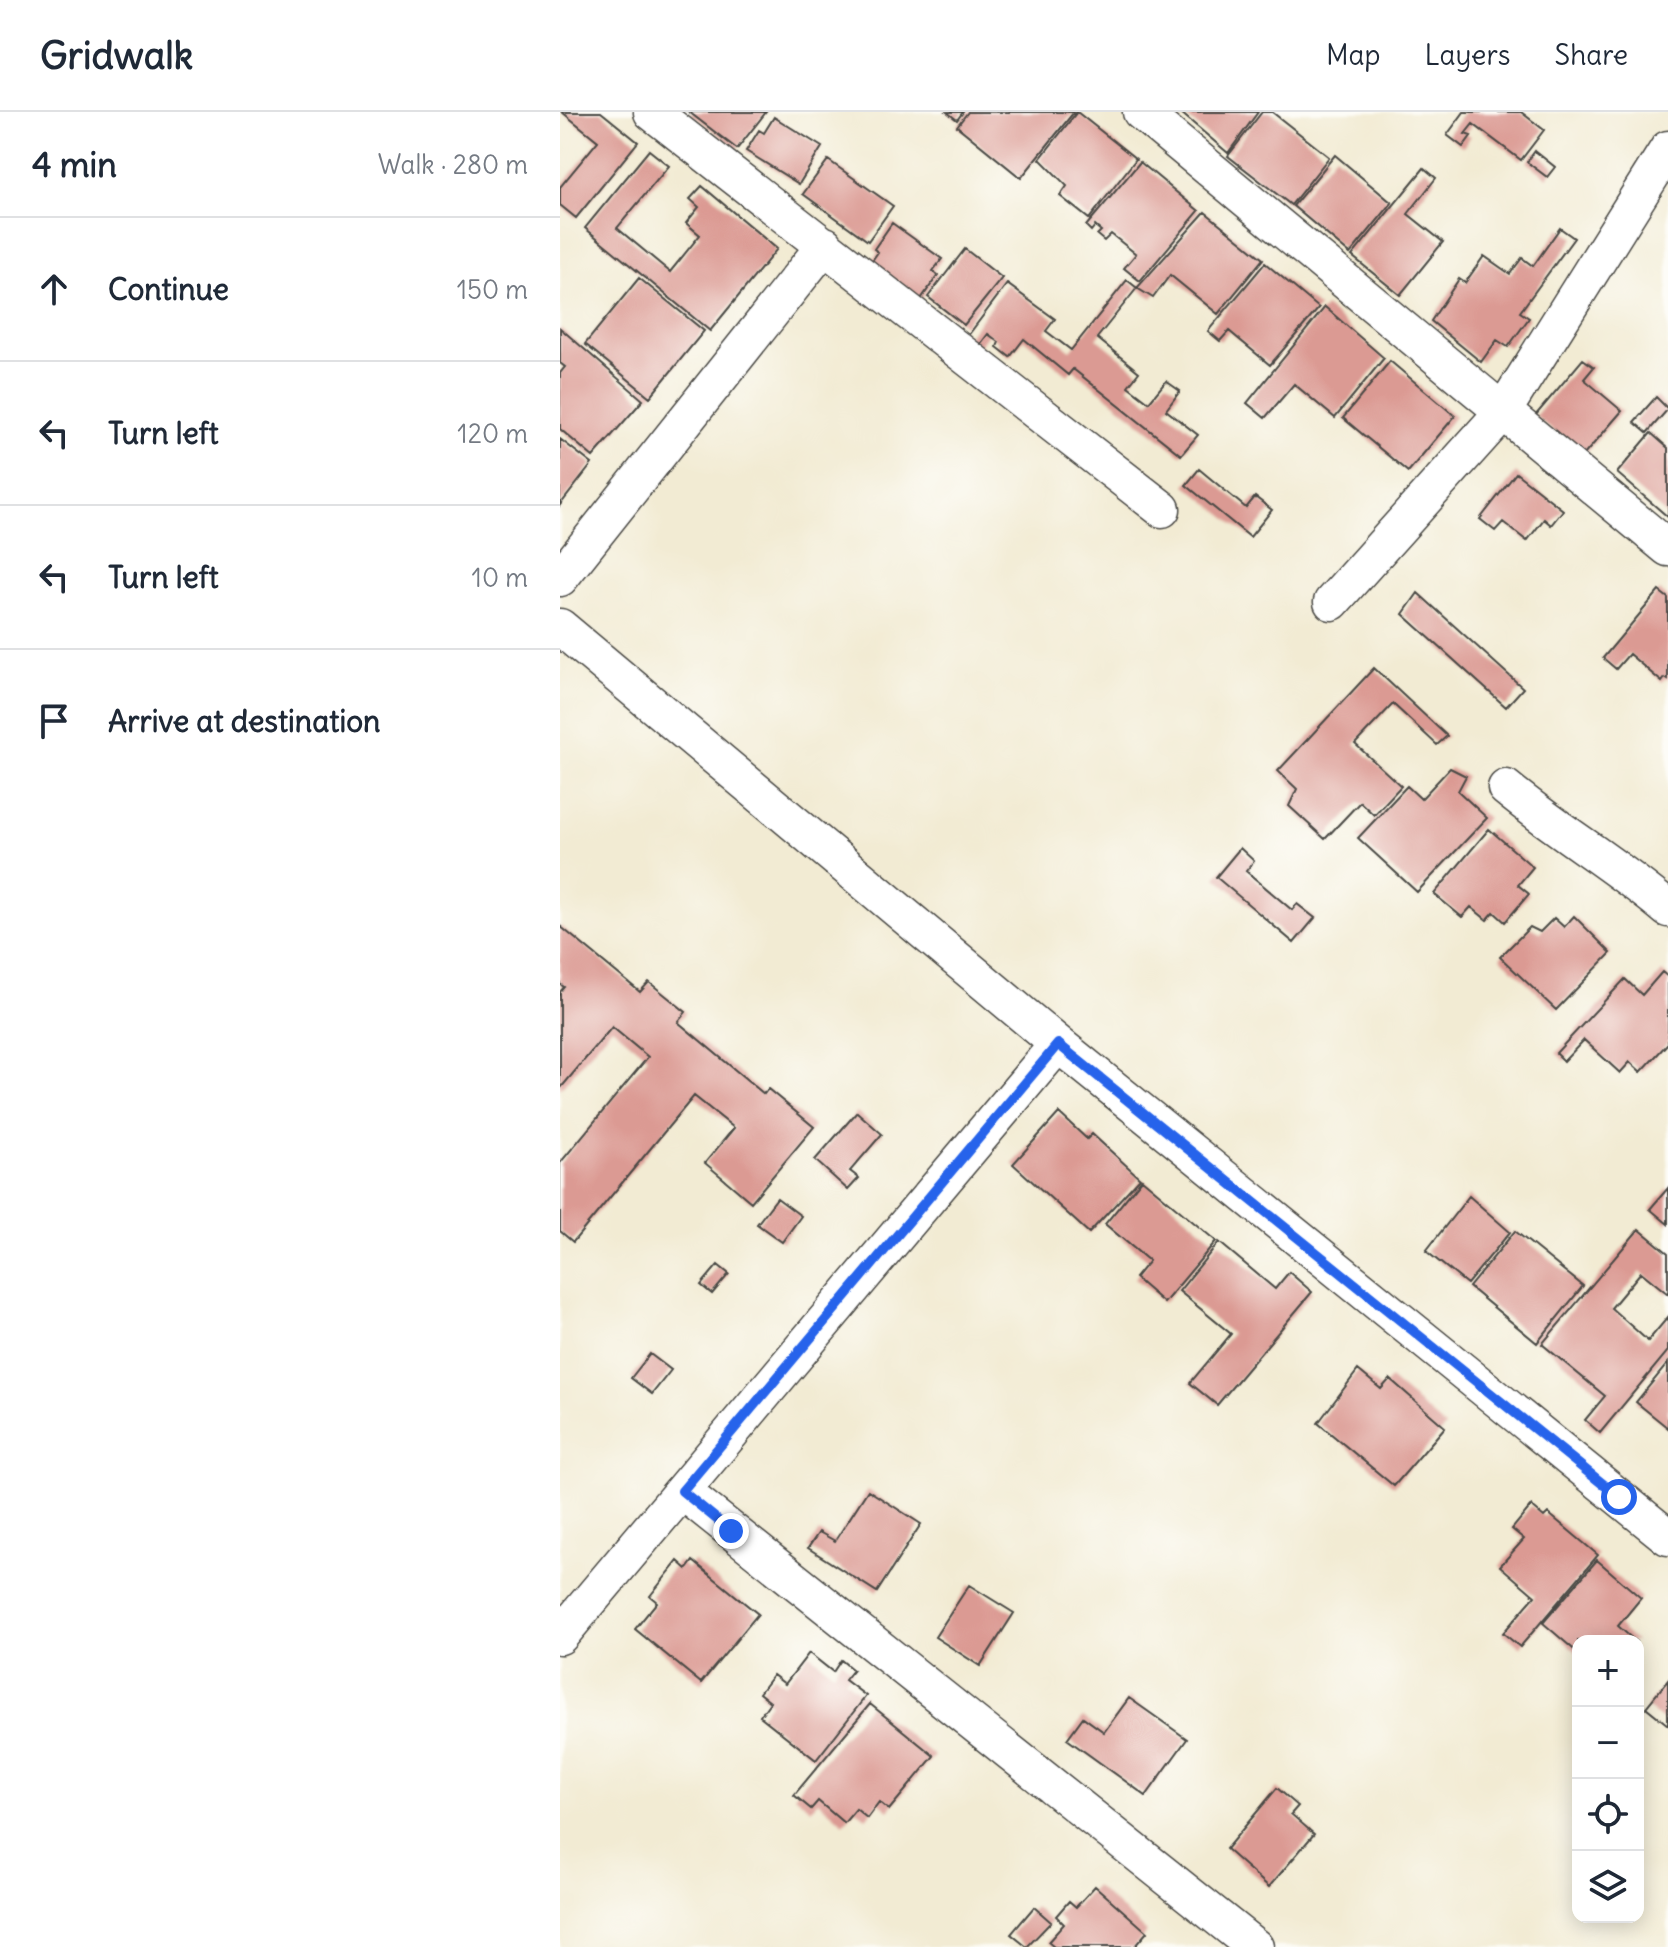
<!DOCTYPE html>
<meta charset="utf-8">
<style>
body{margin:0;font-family:Delius,sans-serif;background:#f6f6f7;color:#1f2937}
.controls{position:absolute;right:24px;bottom:24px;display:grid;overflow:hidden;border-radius:16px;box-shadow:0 4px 20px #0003}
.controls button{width:72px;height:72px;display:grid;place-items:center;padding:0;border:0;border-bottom:2px solid #e0e1e3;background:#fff;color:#1f2937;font:40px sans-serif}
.stop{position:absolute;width:24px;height:24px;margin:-18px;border:6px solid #2563eb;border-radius:50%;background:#fff}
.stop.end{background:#2563eb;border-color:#fff;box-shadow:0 2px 8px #0008}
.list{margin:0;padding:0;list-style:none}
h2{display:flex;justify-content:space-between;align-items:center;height:104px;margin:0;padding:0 32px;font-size:34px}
h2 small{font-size:26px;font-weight:400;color:#747a83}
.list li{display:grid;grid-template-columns:52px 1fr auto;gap:24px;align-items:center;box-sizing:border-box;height:144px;padding:0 32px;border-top:2px solid #e0e1e3}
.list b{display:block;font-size:30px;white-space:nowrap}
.list em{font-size:26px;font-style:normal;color:#747a83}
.icon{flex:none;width:44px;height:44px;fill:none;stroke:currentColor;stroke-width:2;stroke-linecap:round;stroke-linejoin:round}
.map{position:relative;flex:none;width:1108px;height:1835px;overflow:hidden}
header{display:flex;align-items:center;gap:48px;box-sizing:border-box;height:112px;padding:0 40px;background:#fff;border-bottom:2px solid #e0e1e3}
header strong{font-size:38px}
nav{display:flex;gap:44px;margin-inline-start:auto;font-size:28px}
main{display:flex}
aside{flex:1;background:#fff}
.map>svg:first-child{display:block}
</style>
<header>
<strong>Gridwalk</strong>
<nav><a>Map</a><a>Layers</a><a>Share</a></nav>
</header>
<main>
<aside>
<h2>4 min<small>Walk · 280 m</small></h2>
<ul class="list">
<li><svg class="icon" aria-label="ahead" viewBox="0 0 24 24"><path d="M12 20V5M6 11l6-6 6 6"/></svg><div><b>Continue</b></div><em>150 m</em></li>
<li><svg class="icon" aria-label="left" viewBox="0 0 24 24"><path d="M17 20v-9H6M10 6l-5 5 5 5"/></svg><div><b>Turn left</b></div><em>120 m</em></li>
<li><svg class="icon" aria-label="left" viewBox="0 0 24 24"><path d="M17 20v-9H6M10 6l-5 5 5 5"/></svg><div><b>Turn left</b></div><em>10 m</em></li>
<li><svg class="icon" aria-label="arrive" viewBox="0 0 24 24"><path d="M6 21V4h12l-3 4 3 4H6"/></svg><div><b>Arrive at destination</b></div></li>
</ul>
</aside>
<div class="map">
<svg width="1108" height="1835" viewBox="0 0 1108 1835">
<rect width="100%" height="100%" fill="#fdfcf7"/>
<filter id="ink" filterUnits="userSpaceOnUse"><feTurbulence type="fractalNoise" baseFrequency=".0125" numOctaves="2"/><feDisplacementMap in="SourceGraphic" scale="16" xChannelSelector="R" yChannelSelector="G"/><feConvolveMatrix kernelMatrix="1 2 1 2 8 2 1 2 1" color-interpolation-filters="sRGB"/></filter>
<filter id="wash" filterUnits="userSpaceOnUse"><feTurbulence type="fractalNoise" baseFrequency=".006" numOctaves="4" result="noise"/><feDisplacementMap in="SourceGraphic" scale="32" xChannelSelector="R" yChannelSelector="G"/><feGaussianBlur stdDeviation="1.8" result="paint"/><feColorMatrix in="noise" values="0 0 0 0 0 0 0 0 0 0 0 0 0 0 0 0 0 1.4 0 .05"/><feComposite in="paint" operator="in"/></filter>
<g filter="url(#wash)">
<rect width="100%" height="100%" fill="#f2ebd3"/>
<g id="blocks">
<path fill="#db9a93" d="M2 0H41L78 30 16 106 0 93V75L38 29Z
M129 0H206L177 37Z
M387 0H403L397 8Z
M408 0H514L461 66 397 14Z
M517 0 576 47 529 107 500 84 507 74 480 47Z
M620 0H698L668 41Z
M702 0H712L769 45 731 93 668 44Z
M904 0H961L984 18 961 48 913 12 905 22 911 24 903 35 887 23Z
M214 5 262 35 239 72 186 39 199 18 204 21Z
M89 38 109 54 57 116 110 160 140 123 126 111 139 95 130 87 142 74 217 137 150 219 25 116Z
M975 39 995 55 987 65 967 50Z
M775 43 832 91 790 142 733 94Z
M268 48 333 94 308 129 243 82Z
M580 50 639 99 580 169 564 156 576 142 551 122 544 129 537 123 541 119 535 114 531 119 526 114Z
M864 56 876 66 848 102 883 130 840 183 792 144Z
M645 100 703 147 658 202 610 163 593 186 577 176Z
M332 111 382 147 373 159 378 163 361 187 311 150 318 140 314 137Z
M1000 116 1014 126 960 200 969 206 948 235 937 228 921 250 871 209 899 167 905 171 924 144 950 162 962 146 973 154Z
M405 137 442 166 404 213 368 185Z
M705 151 759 196 710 253 669 219 660 229 648 219Z
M79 166 144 219 90 285 25 232Z
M567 168 577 176 537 226 579 260 568 274 589 290 606 269 620 279 606 298 638 323 621 343 513 257 508 263 464 227 450 245 437 235 439 230 428 222 419 234 407 225 447 172 495 207 486 219 511 238Z
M765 195 824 246 775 306 734 272 705 306 687 291Z
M0 216 83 288 33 345 0 317V261L5 255 0 251Z
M1023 247 1034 255 1024 267 1062 299 1023 344 975 304Z
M830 249 895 304 848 360 783 306Z
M1096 285 1108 297 1087 321 1074 310Z
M1091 321 1108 336V405L1057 361Z
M0 327 32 352 0 393Z
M639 357 686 396 695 385 712 398 690 425 626 373Z
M956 361 1003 398 991 413 984 407 967 429 943 410 935 419 920 407Z
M1099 479 1108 486V568L1105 566 1102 570 1069 542 1056 557 1043 546Z
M858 481 963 576 946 595 843 502Z
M814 556 887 624 877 633 833 592 795 632 841 674 814 703 800 690 765 727 729 694 737 677 718 659Z
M890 656 906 664 898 679 927 706 857 780 798 726 847 674 861 687Z
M929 717 973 755 958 773 969 782 945 810 934 800 927 808 911 795 902 805 874 782Z
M680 736 694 749 686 759 732 798 737 792 755 806 734 831 656 765Z
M1014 804 1051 841 996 898 940 845 970 815 980 820 994 806 1004 815Z
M0 814 80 880 89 870 126 900 118 910 204 982 208 977 254 1015 191 1090 145 1051 174 1016 134 984 13 1130 0 1119V1051L88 945 52 915 0 977V880L4 875 0 872Z
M1102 860 1108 865V931L1081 960 1070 950 1060 961 1024 928 1004 949 996 941 1065 867 1082 883Z
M297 1000 322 1022 290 1059 299 1066 288 1078 255 1048Z
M499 1001 527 1027 532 1022 580 1066 529 1121 453 1052Z
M582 1067 656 1129 604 1191 575 1166 589 1149 545 1112Z
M1108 1076V1112L1090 1097Z
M909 1084 950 1120 907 1172 866 1139Z
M217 1086 241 1104 222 1130 197 1112Z
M1079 1117 1108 1141V1182L1081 1160 1051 1196 1088 1229 1108 1205V1239L1040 1321 1025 1308 1045 1284 982 1232Z
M955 1119 1023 1174 977 1231 909 1175Z
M659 1130 715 1177 729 1160 752 1180 657 1293 630 1271 671 1222 619 1179Z
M158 1153 169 1162 152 1182 141 1173Z
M90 1242 111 1258 92 1282 71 1266Z
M1108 1251V1316L1076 1290Z
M798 1258 821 1277 830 1267 885 1315 834 1374 758 1311Z
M308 1378 361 1412 317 1480 248 1436 259 1420 275 1429Z
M971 1394 984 1405 988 1401 1038 1443 960 1535 943 1521 975 1484 940 1454 964 1427 952 1417Z
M1037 1448 1081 1486 1058 1514 1075 1529H1018V1541L983 1511Z
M118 1449 127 1457 133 1449 198 1502 141 1571 75 1517 97 1490 90 1484Z
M409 1473 454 1501 420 1554 375 1525Z
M249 1541 273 1560 281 1548 293 1558 285 1568 306 1584 256 1648 200 1604 210 1590 199 1581 213 1563 225 1572Z
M1108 1568V1613L1086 1595Z
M569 1586 627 1627 586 1684 507 1627 523 1605 544 1620Z
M310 1592 374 1644 329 1698 319 1690 307 1706 296 1697 284 1711 258 1689 251 1697 234 1683Z
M717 1676 738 1694 731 1702 754 1722 709 1775 666 1737Z
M535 1774 587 1820 574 1835H494L488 1830 504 1812 496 1804 509 1789 516 1795Z
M474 1795 491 1810 467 1835 451 1822Z"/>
</g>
</g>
<g filter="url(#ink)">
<use href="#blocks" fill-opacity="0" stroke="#494844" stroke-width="2"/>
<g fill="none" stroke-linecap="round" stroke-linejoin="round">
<defs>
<path id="minor" d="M92 0 602 397
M581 0 1108 436
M0 466 265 133
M772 490 942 301 1108 37
M0 515 498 932 1108 1425
M946 676C998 719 1056 753 1108 797
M122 1379 695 1835
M0 1524 498 932"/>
</defs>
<use href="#minor" stroke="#494844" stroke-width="39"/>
<use href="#minor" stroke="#fff" stroke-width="36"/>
</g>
</g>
<g fill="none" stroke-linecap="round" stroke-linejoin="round" filter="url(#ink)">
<path stroke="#2563eb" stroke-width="10" d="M171 1419 122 1379 498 932 1059 1385"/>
</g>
</svg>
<div class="controls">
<button>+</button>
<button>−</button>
<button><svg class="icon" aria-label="locate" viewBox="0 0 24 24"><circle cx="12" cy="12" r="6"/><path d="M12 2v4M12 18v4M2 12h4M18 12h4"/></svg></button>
<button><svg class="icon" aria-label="layers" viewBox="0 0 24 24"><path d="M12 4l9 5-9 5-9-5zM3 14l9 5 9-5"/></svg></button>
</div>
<div class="stop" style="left:1059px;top:1385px"></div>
<div class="stop end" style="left:171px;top:1419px"></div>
</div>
</main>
